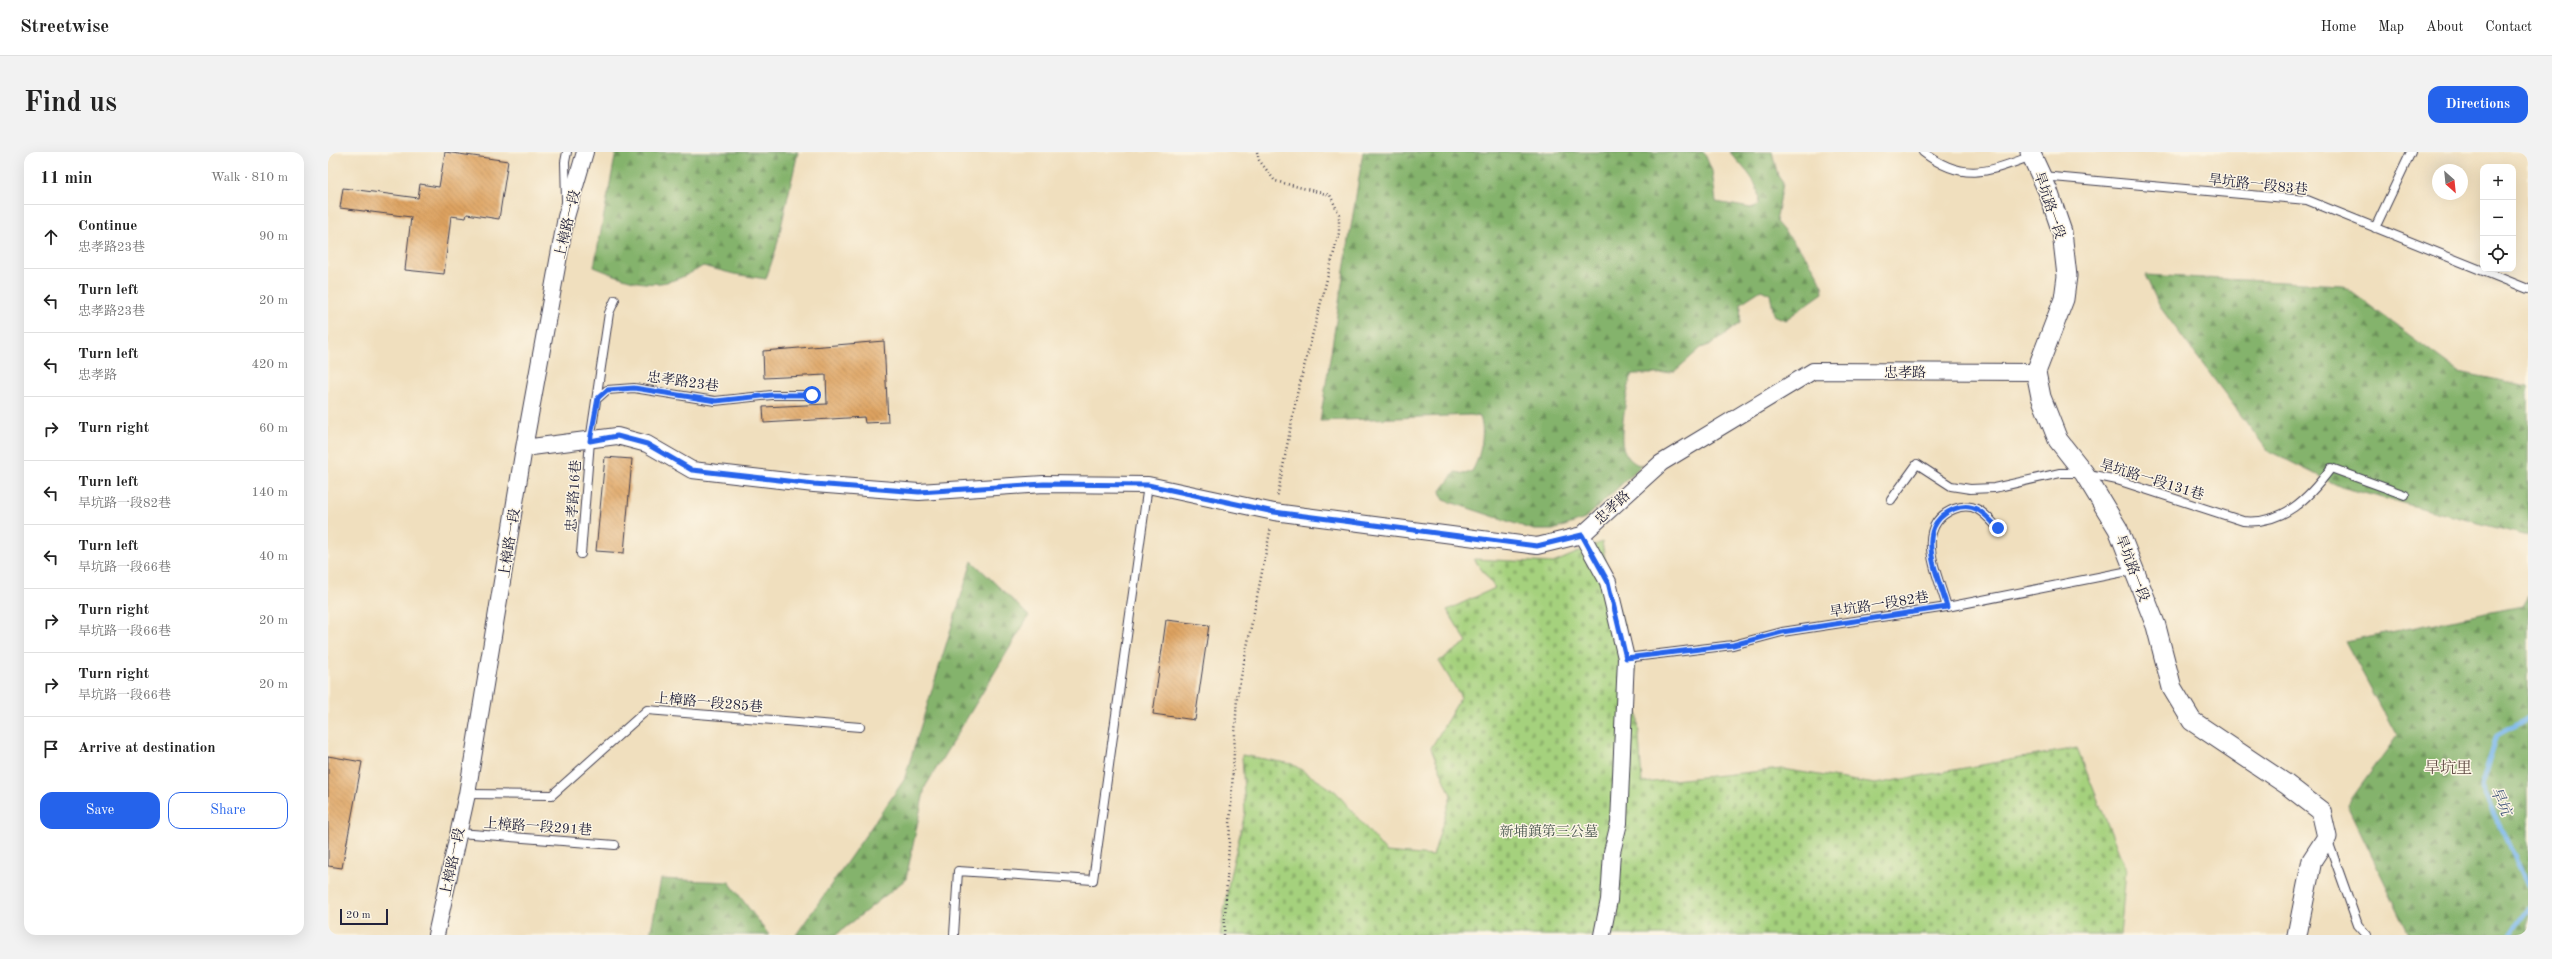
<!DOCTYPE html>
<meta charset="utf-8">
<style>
body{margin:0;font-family:"Old Standard TT","Noto Serif TC",serif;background:#f2f2f2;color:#222}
.controls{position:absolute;right:12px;top:12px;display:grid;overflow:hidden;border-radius:8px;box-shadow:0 4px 16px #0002}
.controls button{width:36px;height:36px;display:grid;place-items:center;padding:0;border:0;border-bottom:1px solid #e0e0e0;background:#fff;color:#222;font:20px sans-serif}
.compass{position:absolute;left:2104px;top:12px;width:36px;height:36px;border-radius:50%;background:#fff;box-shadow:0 4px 16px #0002;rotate:153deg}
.scale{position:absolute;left:12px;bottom:10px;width:48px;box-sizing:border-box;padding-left:4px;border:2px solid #22223b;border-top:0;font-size:11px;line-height:14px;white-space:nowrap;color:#22223b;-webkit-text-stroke:3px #fcf5e5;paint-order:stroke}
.stop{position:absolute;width:12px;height:12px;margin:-9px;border:3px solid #2563eb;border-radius:50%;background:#fff}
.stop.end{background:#2563eb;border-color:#fff;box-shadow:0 1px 4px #0008}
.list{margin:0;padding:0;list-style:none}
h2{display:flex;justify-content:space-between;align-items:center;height:52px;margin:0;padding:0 16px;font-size:17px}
h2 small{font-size:13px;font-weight:400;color:#767676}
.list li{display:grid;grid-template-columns:26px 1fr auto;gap:12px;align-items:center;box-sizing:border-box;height:64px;padding:0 16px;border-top:1px solid #e0e0e0}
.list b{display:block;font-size:15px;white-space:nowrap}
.list p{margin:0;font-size:13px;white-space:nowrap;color:#767676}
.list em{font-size:13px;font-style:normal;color:#767676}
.actions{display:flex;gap:8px;padding:12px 16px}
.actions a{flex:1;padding:9px 0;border:1px solid #2563eb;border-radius:12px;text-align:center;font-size:14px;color:#2563eb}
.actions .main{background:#2563eb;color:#fff}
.icon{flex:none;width:22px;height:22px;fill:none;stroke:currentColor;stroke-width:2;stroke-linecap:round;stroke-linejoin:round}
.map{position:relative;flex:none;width:2200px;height:783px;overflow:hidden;border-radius:12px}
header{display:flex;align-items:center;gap:24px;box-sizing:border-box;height:56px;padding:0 20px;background:#fff;border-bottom:1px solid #e0e0e0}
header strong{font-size:19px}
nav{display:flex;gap:22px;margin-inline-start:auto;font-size:14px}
.intro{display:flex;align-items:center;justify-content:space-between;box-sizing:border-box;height:96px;padding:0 24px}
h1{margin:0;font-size:28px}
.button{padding:10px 18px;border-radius:12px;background:#2563eb;color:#fff;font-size:14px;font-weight:700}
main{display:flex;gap:24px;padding:0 24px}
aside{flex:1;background:#fff;border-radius:12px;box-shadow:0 4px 16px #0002}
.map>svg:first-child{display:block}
</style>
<header>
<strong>Streetwise</strong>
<nav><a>Home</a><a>Map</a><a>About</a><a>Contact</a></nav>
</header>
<div class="intro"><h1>Find us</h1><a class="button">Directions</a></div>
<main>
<aside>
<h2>11 min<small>Walk · 810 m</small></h2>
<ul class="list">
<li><svg class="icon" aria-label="ahead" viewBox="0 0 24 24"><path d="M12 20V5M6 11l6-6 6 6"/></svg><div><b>Continue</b><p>忠孝路23巷</p></div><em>90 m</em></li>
<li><svg class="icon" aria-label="left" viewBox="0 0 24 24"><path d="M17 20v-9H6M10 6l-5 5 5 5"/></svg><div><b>Turn left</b><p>忠孝路23巷</p></div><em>20 m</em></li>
<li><svg class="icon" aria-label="left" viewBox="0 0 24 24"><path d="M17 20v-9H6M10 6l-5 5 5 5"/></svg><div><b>Turn left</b><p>忠孝路</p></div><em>420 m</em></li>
<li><svg class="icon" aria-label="right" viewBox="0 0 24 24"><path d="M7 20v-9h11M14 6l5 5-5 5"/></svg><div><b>Turn right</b></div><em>60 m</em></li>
<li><svg class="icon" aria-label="left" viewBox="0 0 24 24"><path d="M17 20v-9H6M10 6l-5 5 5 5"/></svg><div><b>Turn left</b><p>旱坑路一段82巷</p></div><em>140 m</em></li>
<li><svg class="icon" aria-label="left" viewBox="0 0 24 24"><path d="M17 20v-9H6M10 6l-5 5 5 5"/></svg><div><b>Turn left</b><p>旱坑路一段66巷</p></div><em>40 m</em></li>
<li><svg class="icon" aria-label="right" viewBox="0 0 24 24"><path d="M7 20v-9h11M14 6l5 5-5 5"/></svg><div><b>Turn right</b><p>旱坑路一段66巷</p></div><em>20 m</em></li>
<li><svg class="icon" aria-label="right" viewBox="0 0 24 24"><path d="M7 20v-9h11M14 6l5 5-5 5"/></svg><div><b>Turn right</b><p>旱坑路一段66巷</p></div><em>20 m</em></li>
<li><svg class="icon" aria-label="arrive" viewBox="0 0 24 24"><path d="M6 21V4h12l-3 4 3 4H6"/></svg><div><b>Arrive at destination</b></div></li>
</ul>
<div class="actions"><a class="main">Save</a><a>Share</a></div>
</aside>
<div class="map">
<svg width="2200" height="783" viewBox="0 0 2200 783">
<defs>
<pattern id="forest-firs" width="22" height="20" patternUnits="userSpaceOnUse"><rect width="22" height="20" fill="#84b36c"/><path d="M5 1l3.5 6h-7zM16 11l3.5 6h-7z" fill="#6c915a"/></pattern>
<pattern id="cemetery-stones" width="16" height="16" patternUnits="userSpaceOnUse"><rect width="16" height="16" fill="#a5d17d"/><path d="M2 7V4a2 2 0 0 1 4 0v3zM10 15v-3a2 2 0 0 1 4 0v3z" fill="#8eb36d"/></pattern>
<pattern id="building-back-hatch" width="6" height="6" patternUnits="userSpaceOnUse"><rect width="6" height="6" fill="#dea360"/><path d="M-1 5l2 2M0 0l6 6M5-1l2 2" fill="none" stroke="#b48450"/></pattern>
</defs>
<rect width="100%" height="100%" fill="#fcf5e5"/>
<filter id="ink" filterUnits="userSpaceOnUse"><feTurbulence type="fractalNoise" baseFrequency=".025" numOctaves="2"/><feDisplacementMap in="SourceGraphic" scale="8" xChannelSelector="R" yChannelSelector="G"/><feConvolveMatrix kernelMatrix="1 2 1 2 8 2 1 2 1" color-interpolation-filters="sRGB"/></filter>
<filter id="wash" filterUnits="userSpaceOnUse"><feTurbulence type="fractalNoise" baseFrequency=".012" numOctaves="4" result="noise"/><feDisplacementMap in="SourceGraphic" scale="16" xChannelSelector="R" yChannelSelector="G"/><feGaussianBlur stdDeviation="0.9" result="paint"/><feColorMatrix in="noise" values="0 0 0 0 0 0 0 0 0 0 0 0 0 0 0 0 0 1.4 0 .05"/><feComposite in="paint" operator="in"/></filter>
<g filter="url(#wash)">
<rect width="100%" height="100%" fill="#f0dfbe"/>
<path fill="url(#forest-firs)" stroke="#536a54" d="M288 0H470L448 97 438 127 406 122 375 114C331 141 311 133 266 115Z
M1035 0H1376L1384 19 1388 50 1423 56 1430 53C1434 30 1415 17 1402 0H1444L1450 24 1455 31 1448 70C1462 87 1495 118 1495 141L1457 168 1446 163 1442 142 1433 138 1413 151 1412 171 1384 192 1373 196 1347 219 1330 222H1305C1299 233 1293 276 1294 289 1294 299 1302 310 1311 313L1315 312 1257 367 1225 378H1206L1116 348 1112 340 1127 320 1137 322 1144 319C1152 306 1158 280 1152 265L1143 263 992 269Z
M1817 123 2014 133 2131 220 2200 234V384L2013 335 1939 298 1832 155Z
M644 409 701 464 597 635 578 727 508 783H468L576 628Z
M2200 444V783H2082L2019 653 2069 584 2017 489 2194 454Z
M333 727 401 730 441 783H322Z"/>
<path fill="url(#cemetery-stones)" stroke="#647a5c" d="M1274 390 1279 419 1306 507 1314 631 1454 617 1547 632 1749 596 1798 718 1792 783H892L902 724 917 661 914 603 964 612 1008 640 1058 700 1105 704 1123 643 1103 596 1133 545 1111 509 1139 490 1119 458 1167 436 1146 407 1225 411Z"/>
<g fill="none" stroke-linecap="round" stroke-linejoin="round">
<path stroke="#7ab8ed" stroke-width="5" d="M2200 566 2169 583 2153 635 2200 733
M2182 783 2200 756"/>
</g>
<g id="blocks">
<path fill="url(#building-back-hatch)" d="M117 0 180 9 171 67 139 62 138 66 123 64 116 122 77 118 83 65 12 56 15 36 90 46 92 32 111 35Z
M556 189 560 270 537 271 536 265 436 271 435 255 499 252 498 223 436 226 435 199Z
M277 305 304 307 296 401 268 399Z
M838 468 881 473 867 568 825 562Z
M0 604 34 610 14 716 0 714Z"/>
</g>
</g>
<g filter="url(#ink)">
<use href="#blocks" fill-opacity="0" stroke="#413e4f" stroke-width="1"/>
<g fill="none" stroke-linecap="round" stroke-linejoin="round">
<defs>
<path id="service" d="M1595 0C1635 31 1660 20 1704 4
M1714 24 1979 48 2200 137
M238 48 237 10 239 0
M2047 76 2083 0
M270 246 279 238 306 236 387 249 444 243H484
M1563 348 1589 312 1623 334 1642 337 1666 336 1732 321H1756L1789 328 1915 369C1955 373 1981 346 2003 316L2077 343
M253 402 262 289 281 161 287 148
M1619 455C1610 422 1584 374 1626 357 1647 349 1657 362 1670 376
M1298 506 1405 493 1454 480 1619 455 1806 418
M139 642 224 643 319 558 532 575
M131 681 287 693
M1999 686 2030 773 2039 783
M626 783 630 719 765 728 820 333"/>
<path id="minor" d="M196 296 289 284 319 292 364 318 486 332 591 340 716 332 820 333 946 360 1209 394 1254 383 1333 311 1485 219 1708 220
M1254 383 1280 430 1298 506 1291 671 1284 700 1281 748 1274 783
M108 783 139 642 196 296 238 65 257 0"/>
<path id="tertiary" d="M1702 0 1720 39 1734 80 1739 124 1736 147 1708 220 1713 245 1730 288 1756 321 1790 377 1828 474 1844 536 1864 569 1958 632 1993 659 1999 685 1984 708 1969 783"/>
</defs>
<use href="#service" stroke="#413e4f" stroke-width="10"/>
<use href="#minor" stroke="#413e4f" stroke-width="18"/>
<use href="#tertiary" stroke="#413e4f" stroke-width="21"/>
<path stroke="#413e4f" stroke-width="2.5" stroke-dasharray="1 3" stroke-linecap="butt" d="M929 0 931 8 947 29 1002 43 1011 62V81L969 242 949 346
M896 783 909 545 943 375"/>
<use href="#service" stroke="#fff" stroke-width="8"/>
<use href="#minor" stroke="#fff" stroke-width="16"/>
<use href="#tertiary" stroke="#fff" stroke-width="19"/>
</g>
</g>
<g fill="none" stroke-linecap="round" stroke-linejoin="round" filter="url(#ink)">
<path stroke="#2563eb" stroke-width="5" d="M484 243H444L388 249 306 236 279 238 270 246 262 289 289 284 319 292 364 318 486 332 591 340 716 332 820 333 946 360 1209 394 1254 383 1280 430 1298 506 1405 493 1454 480 1619 455C1610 422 1584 374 1626 357 1646 349 1657 362 1670 376"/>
</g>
<g text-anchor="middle" stroke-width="3" stroke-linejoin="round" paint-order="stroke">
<g font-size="14" fill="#22223b" stroke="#fcf5e5">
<text transform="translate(1930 32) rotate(6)" y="5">旱坑路一段83巷</text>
<text transform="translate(1722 53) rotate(71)" y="5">旱坑路一段</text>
<text transform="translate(239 72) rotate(-77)" y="5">上樟路一段</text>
<text x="1577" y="225">忠孝路</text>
<text transform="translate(355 229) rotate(8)" y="5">忠孝路23巷</text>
<text transform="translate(1824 327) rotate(17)" y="5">旱坑路一段131巷</text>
<text transform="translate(245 344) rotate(-86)" y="5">忠孝路16巷</text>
<text transform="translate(1284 355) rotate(-43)" y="5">忠孝路</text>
<text transform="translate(181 391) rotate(-81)" y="5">上樟路一段</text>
<text transform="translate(1805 416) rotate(69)" y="5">旱坑路一段</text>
<text transform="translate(1551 452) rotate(-9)" y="5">旱坑路一段82巷</text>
<text transform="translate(381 550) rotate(5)" y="5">上樟路一段285巷</text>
<text transform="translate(210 674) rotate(4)" y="5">上樟路一段291巷</text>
<text transform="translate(124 710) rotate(-78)" y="5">上樟路一段</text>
</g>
<g font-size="14" fill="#49574f" stroke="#fcf5e5">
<text x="1221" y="684">新埔鎮第三公墓</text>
</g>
<g font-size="15" font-style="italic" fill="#415679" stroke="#fcf5e5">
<text transform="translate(2173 649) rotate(65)" y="5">旱坑</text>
</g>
<g font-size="16" fill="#644f48" stroke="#fcf5e5">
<text x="2120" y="621">旱坑里</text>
</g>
</g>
</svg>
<div class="controls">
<button>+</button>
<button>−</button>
<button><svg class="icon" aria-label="locate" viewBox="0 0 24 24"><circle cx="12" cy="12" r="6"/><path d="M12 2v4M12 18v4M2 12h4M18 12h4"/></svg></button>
</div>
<svg class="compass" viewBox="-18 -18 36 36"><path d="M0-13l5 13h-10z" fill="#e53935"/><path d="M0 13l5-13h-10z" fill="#767676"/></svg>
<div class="scale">20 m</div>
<div class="stop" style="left:484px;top:243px"></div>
<div class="stop end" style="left:1670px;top:376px"></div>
</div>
</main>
